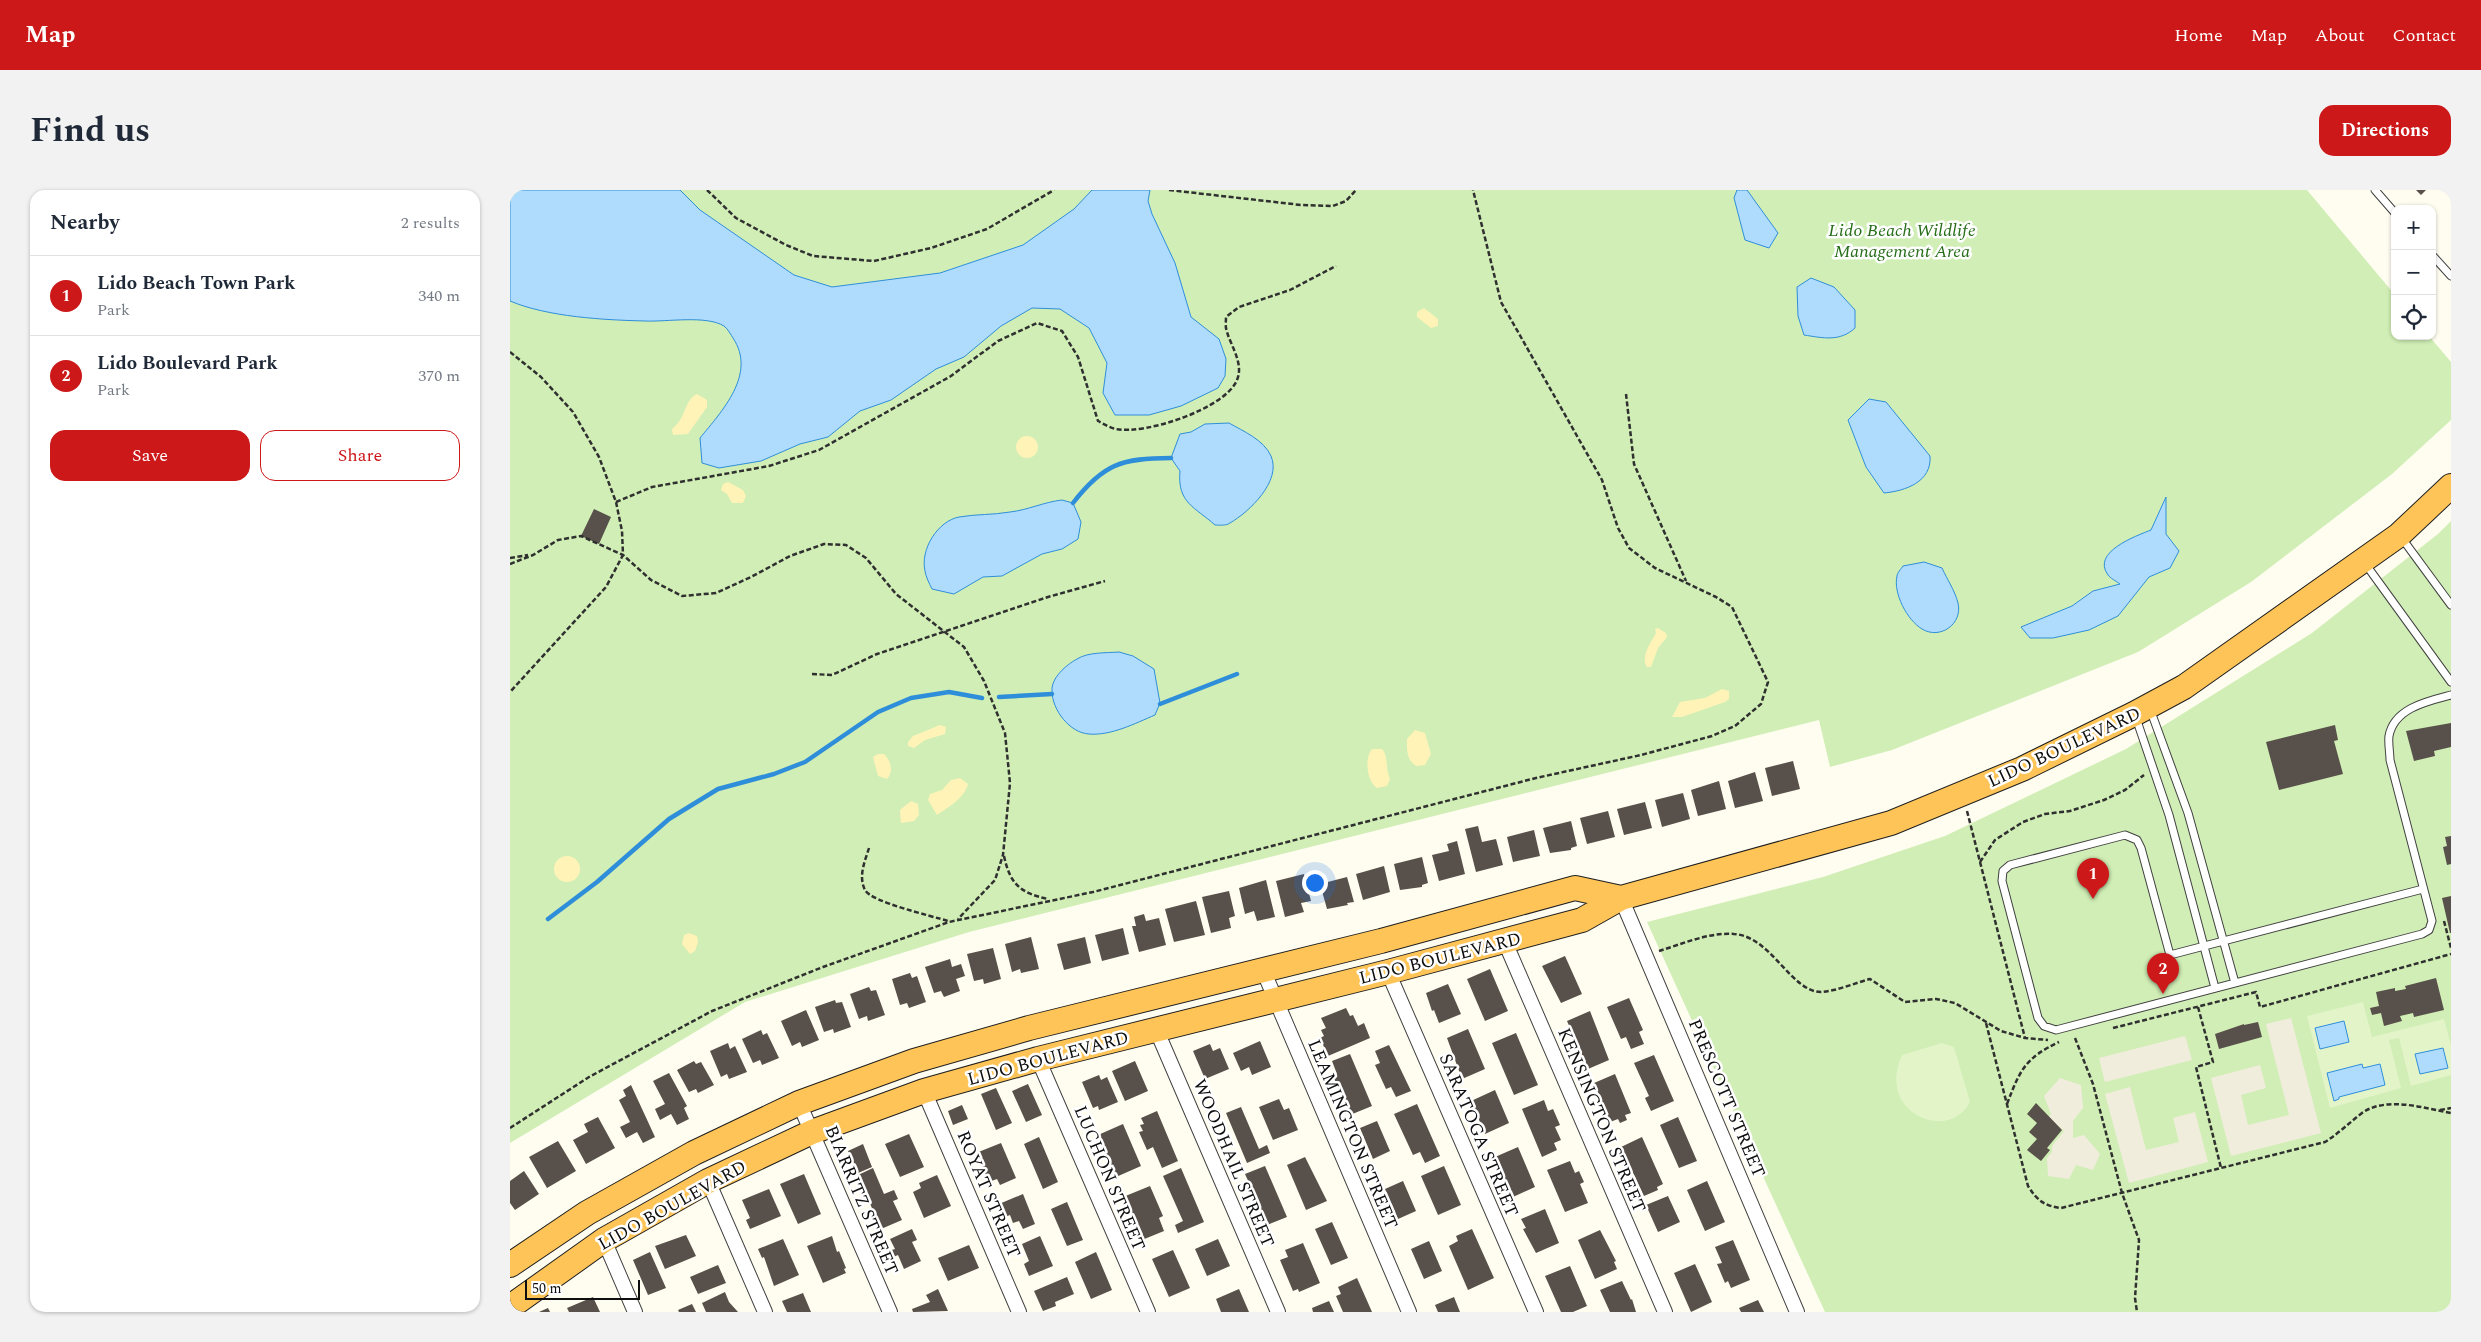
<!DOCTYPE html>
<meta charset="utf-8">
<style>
body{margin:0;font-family:Spectral,serif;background:#f2f2f3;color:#1f2937}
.controls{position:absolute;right:15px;top:15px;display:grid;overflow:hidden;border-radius:10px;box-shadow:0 1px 4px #0004}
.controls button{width:45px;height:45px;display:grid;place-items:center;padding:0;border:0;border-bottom:1px solid #e0e1e3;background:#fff;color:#1f2937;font:25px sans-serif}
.scale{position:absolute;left:15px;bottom:12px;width:115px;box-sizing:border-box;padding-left:5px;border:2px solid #0e0e0e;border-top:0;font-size:14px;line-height:18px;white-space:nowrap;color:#0e0e0e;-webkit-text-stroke:4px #fff;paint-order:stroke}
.you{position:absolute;left:804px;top:692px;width:18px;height:18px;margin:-12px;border:4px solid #fff;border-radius:50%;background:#1a73e8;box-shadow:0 0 0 8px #1a73e833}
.badge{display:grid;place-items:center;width:32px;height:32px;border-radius:50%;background:#cd1819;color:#fff;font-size:16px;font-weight:700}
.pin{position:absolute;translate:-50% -41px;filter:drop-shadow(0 1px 2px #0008)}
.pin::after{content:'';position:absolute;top:26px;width:18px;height:15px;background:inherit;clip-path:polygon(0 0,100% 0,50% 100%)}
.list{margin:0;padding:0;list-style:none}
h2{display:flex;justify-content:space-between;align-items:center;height:65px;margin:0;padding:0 20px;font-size:21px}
h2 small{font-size:16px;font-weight:400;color:#747a83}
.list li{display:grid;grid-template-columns:32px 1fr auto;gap:15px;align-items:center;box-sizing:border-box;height:80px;padding:0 20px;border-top:1px solid #e0e1e3}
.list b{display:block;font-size:19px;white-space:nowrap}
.list p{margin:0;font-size:16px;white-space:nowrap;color:#747a83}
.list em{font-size:16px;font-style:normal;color:#747a83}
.actions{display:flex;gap:10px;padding:15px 20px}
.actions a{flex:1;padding:11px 0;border:1px solid #cd1819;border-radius:15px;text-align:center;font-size:18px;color:#cd1819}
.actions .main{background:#cd1819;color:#fff}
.icon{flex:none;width:28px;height:28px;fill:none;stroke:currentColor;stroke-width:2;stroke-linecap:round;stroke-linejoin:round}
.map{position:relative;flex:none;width:1941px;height:1122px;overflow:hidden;border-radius:15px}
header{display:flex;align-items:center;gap:30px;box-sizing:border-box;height:70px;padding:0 25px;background:#cd1819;color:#fff}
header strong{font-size:24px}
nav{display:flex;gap:28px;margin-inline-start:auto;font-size:18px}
.intro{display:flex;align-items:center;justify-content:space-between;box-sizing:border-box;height:120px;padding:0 30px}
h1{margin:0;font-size:35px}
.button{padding:12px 22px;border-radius:15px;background:#cd1819;color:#fff;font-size:18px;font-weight:700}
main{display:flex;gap:30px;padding:0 30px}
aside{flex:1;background:#fff;border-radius:15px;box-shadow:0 1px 4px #0004}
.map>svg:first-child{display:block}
</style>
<header>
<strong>Map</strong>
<nav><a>Home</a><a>Map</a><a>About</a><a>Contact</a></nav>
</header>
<div class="intro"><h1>Find us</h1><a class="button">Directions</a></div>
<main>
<aside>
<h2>Nearby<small>2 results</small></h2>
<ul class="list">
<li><span class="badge">1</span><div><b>Lido Beach Town Park</b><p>Park</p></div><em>340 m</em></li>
<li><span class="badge">2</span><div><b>Lido Boulevard Park</b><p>Park</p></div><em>370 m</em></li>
</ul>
<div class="actions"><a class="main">Save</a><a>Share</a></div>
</aside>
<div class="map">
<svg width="1941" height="1122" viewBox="0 0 1941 1122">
<rect width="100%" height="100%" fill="#fffdf0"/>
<path fill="#d0eeb5" d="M0 0H1797L1885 105V146H1919L1941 172V230L1882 284 1741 392 1628 462 1382 560 1320 577 1309 530 459 742 235 812 0 953Z
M1941 331V1122H1315L1137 732 1313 687 1435 646 1616 559 1802 443 1928 344Z"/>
<path fill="#fff3b8" d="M914 118 928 129V136L921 138 907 127V122Z
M187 204 197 210V217L178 244 163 245 162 239C176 229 174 210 187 204Z
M506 257a11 11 0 1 1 22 0a11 11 0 1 1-22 0Z
M218 292 233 300 236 306 233 313H222L217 304 211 300 213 294Z
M1148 438 1156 443 1157 447 1148 458 1141 477H1137C1130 466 1141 453 1146 443L1145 439Z
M1212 499 1219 501V509L1215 512 1172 527H1162L1170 512 1195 508Z
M430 535 436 537 435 544 415 550 404 558 398 556V552L403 546Z
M905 540 915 543 921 564 915 575 907 576C896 571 897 559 897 549Z
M862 559H872C879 567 875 579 880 589L877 596 867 598C857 592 854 568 862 559Z
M368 564H374C381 571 384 581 377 589L368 586 363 567Z
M450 588 458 594C454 609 438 617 427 625L418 610 420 604 432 600 441 590Z
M401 611 408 614 409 625 404 631 391 633 390 620Z
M44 679a13 13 0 1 1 26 0a13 13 0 1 1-26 0Z
M179 743 187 746 188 752 185 761 180 764 172 754 174 745Z"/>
<path fill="#e3f4c8" d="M1853 812 1862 847 1934 829 1941 855V885L1901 896 1889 848 1879 850 1891 898 1820 918 1797 826Z
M1432 853 1444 857 1460 912C1440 953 1365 924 1392 865Z"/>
<path fill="#f1eddd" d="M1781 828 1811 943 1721 966 1701 888 1750 875 1756 898 1731 905 1738 935 1779 925 1756 834Z
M1675 846 1682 870 1595 892 1589 868Z
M1550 888 1571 895 1573 918 1563 931V948L1574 945 1590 964 1583 980 1566 975 1559 989 1538 986 1537 968 1542 962V956L1554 941 1539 927 1541 924 1534 906Z
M1620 897 1636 960 1669 952 1663 928 1685 922 1698 972 1619 993 1595 904Z"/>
<path fill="#afdcfc" stroke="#2f8eda" d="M0 0H170L190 20 284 85 322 97 430 83 513 55 564 19 582 0H640L638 11 642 24 665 73 681 127 709 149 716 169 715 186 708 198 671 216 639 225H605L593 203 597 173 579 138 550 119 522 118 491 136 454 167 426 179 381 210 350 221 318 247 290 254 251 271 209 278 192 273 190 248C212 221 247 184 223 148 221 145 218 139 214 136 196 125 157 132 135 131 94 130 38 127 0 111Z
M1227 0H1237L1268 43 1259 58 1235 50 1224 8Z
M1301 88 1324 97 1345 120V138C1330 152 1313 148 1294 145L1288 126 1287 97Z
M1359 209 1376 212 1420 266C1422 292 1395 301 1374 303L1356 277 1338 230Z
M719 233C733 241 754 250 761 266 772 291 739 322 720 333 716 336 709 335 705 335 685 317 667 313 670 281L661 268 670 244 681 242 695 234Z
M1656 307V344L1669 361 1660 378 1639 387 1608 426 1579 440 1543 448H1520L1511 437 1562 416 1583 401 1610 394C1606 391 1600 388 1598 385 1581 362 1626 346 1641 340Z
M552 310 563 313 571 332 568 349 552 359 532 364 492 386 473 387 444 404 422 399C419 393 416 387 415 381 410 359 428 331 449 327 466 324 483 325 500 322 518 320 534 312 552 310Z
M1414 372 1432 378C1437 389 1445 401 1448 413 1453 434 1430 450 1412 439 1397 430 1383 403 1387 386 1387 383 1391 379 1393 376Z
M609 462 623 466 644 479 650 513 645 525C626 533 601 546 579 544 560 543 542 520 542 501 541 488 556 475 567 469 578 462 596 463 609 462Z
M1834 831 1839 852 1810 859 1805 838Z
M1933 858 1938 878 1910 884 1905 864Z
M1852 874 1853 878 1870 874 1875 895 1829 907V909L1824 911 1817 883Z"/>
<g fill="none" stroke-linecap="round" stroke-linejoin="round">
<path stroke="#2f8eda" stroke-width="4.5" d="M563 313C593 274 612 268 661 268
M489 507 542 504
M650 514 727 484
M38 729 87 692 159 629 208 599 264 584 295 572 368 522 401 508 439 502 472 508"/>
</g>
<path fill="#58504a" d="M1906 0H1916L1911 5Z
M84 319 101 327 89 354 71 346Z
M1941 533V557L1924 561 1925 566 1904 571 1896 541Z
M1825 535 1828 550 1824 551 1833 584 1769 600 1756 552Z
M1283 571 1290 599 1262 606 1255 578Z
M1245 582 1253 611 1225 618 1218 591Z
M1209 591 1216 619 1188 626 1181 600Z
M1173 603 1180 629 1152 637 1145 610Z
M1135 612 1142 638 1114 645 1107 619Z
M1098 621 1105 647 1077 654 1070 628Z
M1061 631 1067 656 1061 658V660L1040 663 1033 638Z
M968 636 972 652 986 649 993 675 966 682 955 639Z
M1024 640 1030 666 1003 672 997 647Z
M1941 646V674L1937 675 1933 657 1937 656 1935 647Z
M947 651 955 684 929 691 922 665 939 661 937 654Z
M912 667 918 693 912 695V697L890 700 884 674Z
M874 676 880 702 853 710 846 684Z
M794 684 801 711 791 713 794 722 775 727 766 691Z
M837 687 844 712 837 713 838 715 817 719 810 694Z
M756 690 765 727 747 731 744 721 735 724 729 698Z
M719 701 725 726 719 728 721 738 701 743 692 707Z
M1941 706V743H1940L1932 708Z
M686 711 695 745 664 752 655 719Z
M634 724 636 731 649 728 656 755 629 762 622 736H626L624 727Z
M613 738 619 764 592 771 585 745Z
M521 747 529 779 511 783 510 779 502 782 495 754Z
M575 747 581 773 554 780 547 754Z
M483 758 491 789 474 794 473 789 464 791 457 764Z
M1055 766 1072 804 1051 813 1032 776Z
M440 769 442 777 451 774 455 786 446 789 450 801 434 807 431 801 424 803 415 777Z
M980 779 998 821 975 831 957 789Z
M400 783 402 788 407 786 416 812 399 818 397 813 390 815 382 789Z
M1926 788 1934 820 1904 827 1903 823 1890 826 1892 831 1874 836 1871 823 1862 825 1860 818 1869 816 1866 802 1885 798V801L1896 799 1895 796Z
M938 794 951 824 929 833 924 820 922 821 916 803Z
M359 797 361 801 366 800 375 825 358 831 357 826 349 829 340 804Z
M1119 808 1133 840 1129 842 1134 854 1121 859 1116 847 1111 849 1097 817Z
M325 810 326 813 332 812 341 837 324 843 323 839 314 842 305 817Z
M836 818 840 826 843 825 848 836 854 833 860 848 818 866 810 848 814 846 811 840 816 838 811 828Z
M296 820 309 850 292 857 290 852 282 856 271 831Z
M1080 821 1099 870 1078 879 1057 831Z
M1748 832 1752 847 1709 859 1705 844 1734 834V835Z
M958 839 975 879 952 889 937 848Z
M251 840 253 845 257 843 269 868 252 875 250 870 243 873 232 849Z
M1006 843 1028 895 1004 905 982 853Z
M750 851 761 877 742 885 739 877 731 881 723 863Z
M218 853 220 859 225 856 237 882 219 889 217 884 211 887 200 861Z
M700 854 703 861 710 858 719 879 695 889 683 861Z
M879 855 901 901 886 907 881 897 876 899 865 875 870 873 865 861Z
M840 864 862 916 840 925 823 886 827 884 822 871Z
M1144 865 1164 911 1141 921 1135 908 1139 906 1124 873Z
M184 871 186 874 191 872 204 895 188 903 186 899 179 902 167 880Z
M625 871 638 901 615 911 602 881Z
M159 883 177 916 174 918 179 929 167 935 161 924 150 930 145 919 155 914 143 891Z
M1105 884 1121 923 1115 925 1117 930 1110 933 1108 929 1100 932 1084 893Z
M589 885 591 890 597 887 608 912 589 920 588 916 583 918 572 892Z
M518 894 532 925 516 932 502 901Z
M121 895 145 947 133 953 127 942 116 948 110 937 120 932 109 910 116 906 113 900Z
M486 898 502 933 486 940 471 904Z
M985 900 999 933 975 944 961 911Z
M769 909 774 920 779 918 788 940 763 950 749 917Z
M1034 910 1038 921 1043 919 1050 935 1045 937 1051 950 1044 953 1047 960 1032 967 1012 919Z
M1526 913 1552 940 1537 958 1540 960 1531 971 1517 960 1527 949 1519 942 1527 933 1517 924Z
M907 914 930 966 915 973 910 962 903 965 884 924Z
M452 915 458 929 443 935 438 921Z
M731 917 749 959 757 955 760 963 737 973 716 923Z
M647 921 668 971 652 978 643 957 637 960 629 942 633 941 630 935 634 934 631 928Z
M88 927 105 958 76 974 63 950 78 942 74 934Z
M1168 927 1187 971 1169 978 1150 935Z
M867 931 880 961 863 969 850 938Z
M613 934 631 976 606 987 588 945Z
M399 944 414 977 390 987 375 954Z
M529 947 548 992 533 999 514 954Z
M1132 947 1153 994 1147 997 1148 1000 1134 1006 1111 957Z
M48 951 66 981 37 998 19 967Z
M491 953 506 988 490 995 487 989 479 992 466 963Z
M353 954 362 977 348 983 338 961Z
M1008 957 1025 997 1003 1007 985 967Z
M795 967 817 1011 796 1020 777 975Z
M1060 971 1065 983 1069 981 1074 992 1070 994 1078 1013 1055 1022 1037 980Z
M755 976 777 1027 757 1035 742 1007 745 1006 735 984Z
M934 976 951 1015 928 1025 911 986Z
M363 978 374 1004 384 1000 388 1009 383 1011 392 1030 371 1039 368 1032 364 1033 360 1025 364 1023 348 985Z
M671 978 694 1032 668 1043 665 1035 673 1031 653 986Z
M14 981 29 1004 5 1020 0 1013V991Z
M294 984 311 1024 288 1034 270 994Z
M427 985 441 1016 414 1028 403 1002 411 998 409 993Z
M893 991 906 1021 888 1029 875 999Z
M1197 991 1215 1032 1195 1041 1177 1000Z
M640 996 653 1026 649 1028 654 1041 632 1050 613 1007Z
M259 999 271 1026 240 1039 236 1030 240 1028 232 1010Z
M513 1004 525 1034 513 1039 509 1031 503 1033 500 1025 495 1027 489 1014Z
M1158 1006 1170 1032 1148 1042 1136 1015Z
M557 1012 573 1050 557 1056 541 1019Z
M1035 1019 1049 1053 1026 1063 1013 1039 1016 1038 1011 1029Z
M822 1032 838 1068 821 1075 805 1039Z
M402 1039 407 1050 402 1052 411 1071 394 1079 388 1065 381 1068 378 1061 385 1059 380 1049Z
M962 1039 984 1088 958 1100 939 1056 948 1051 946 1046Z
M1090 1040 1106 1071 1104 1072 1107 1079 1085 1089 1068 1050Z
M176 1045 186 1066 155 1079 145 1056Z
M322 1046 327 1062 329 1061 336 1078 334 1079 336 1083 313 1093 297 1056Z
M530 1046 543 1076 519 1086 514 1074 519 1071 512 1054Z
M273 1049 289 1085 264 1096 254 1067 252 1068 248 1059Z
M708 1049 720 1076 697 1086 685 1059Z
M1223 1050 1240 1090 1221 1098 1218 1091 1215 1093 1207 1074 1212 1073 1205 1057Z
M919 1051 932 1081 914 1089 901 1059Z
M793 1053 810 1093 789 1102 788 1099 783 1101 770 1070 778 1067 775 1060Z
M459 1055 469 1078 438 1091 428 1068Z
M663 1060 680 1098 659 1107 642 1069Z
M140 1062 156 1098 138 1105 123 1070Z
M586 1062 602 1100 581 1109 565 1072Z
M1185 1074 1202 1112 1181 1122 1164 1083Z
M208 1075 216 1093 188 1104 180 1087Z
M1060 1076 1077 1116 1063 1122H1051L1035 1086Z
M557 1087 564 1104 545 1112 546 1116 533 1121 524 1101Z
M847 1088 862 1122H833L826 1106 831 1104 828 1097Z
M1112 1091 1121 1110 1122 1109 1126 1122H1100L1090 1100Z
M428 1099 438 1121 403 1122 402 1119 420 1112 416 1105Z
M729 1099 739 1122H711L706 1109Z
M215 1102 219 1112 228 1122H196L192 1113Z
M293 1103 301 1122H277L272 1111Z
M83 1107 90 1122H59L57 1118Z
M944 1107 950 1122H928L925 1115Z
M1248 1110 1254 1122H1231L1229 1118Z
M819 1111 824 1122H803L802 1118Z
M182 1114 186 1122H169L168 1120Z
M38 1118 40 1122H29Z"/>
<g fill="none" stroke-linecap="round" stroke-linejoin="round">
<defs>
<path id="service" d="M1865 0 1885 23
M1922 65 1941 86
M1891 347 1941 415
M1854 372 1941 492
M1640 519 1678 623 1725 793
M1626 528 1659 625 1705 798
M1913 699 1660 765 1631 658 1627 650 1615 645 1500 675 1493 681 1492 691 1528 828 1534 836 1546 840 1912 744 1919 740 1922 731 1880 570C1880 563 1878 553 1879 546 1884 518 1918 511 1941 505"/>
<path id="minor" d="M1111 708 1287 1122
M995 752 1155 1122
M753 780 899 1122
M878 782 1026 1122
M646 839 768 1122
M528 869 638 1122
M414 901 509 1122
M289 913 380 1122
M198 991 255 1122
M94 1050 125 1122"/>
<path id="trunk" d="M0 1075 77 1023 184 963 289 913 404 871 519 838 871 751 1065 698 1111 708
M0 1117 94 1050 198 991 302 942 414 901 528 869 878 782 1072 730 1111 708 1381 633 1512 579 1624 524 1674 497 1889 345 1941 296"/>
</defs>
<use href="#service" stroke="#414141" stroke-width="9"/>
<use href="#minor" stroke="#414141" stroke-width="16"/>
<use href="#trunk" stroke="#1f1f1f" stroke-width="26"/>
<path stroke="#303030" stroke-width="2.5" stroke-dasharray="5 2.5" stroke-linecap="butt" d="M197 0 226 28 276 55 303 66 364 71 421 58 477 39 544 0
M659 0 791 15 823 16 836 11 846 0
M0 162 31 187 63 222 89 267 106 312 112 341 113 365 96 397 0 502
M1116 204 1124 274 1176 391
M106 312 142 297 259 276 309 260 441 186 488 151 527 133 552 141 568 167 588 231C594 234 600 238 606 239 635 245 715 219 727 190 734 174 721 156 717 142 715 137 716 132 716 127L729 117 780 100 826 76
M0 368 18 365
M0 374 23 365 48 350 71 346 113 365 141 390 172 406 206 403 241 387 280 366 314 354 336 355 356 368 386 404 454 457 474 491 495 543 500 593 493 665 485 690 448 729
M302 484 322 485 367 464 538 407 595 391
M1457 621 1515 848
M359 658C355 671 348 686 355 700 361 712 422 726 438 731
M494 666C500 694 510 703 538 709
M1470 672 1485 650 1513 632 1535 624 1560 621 1594 610 1615 600 1634 585
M1934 731 1941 758
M1149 761C1172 754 1199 742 1224 744 1261 746 1281 802 1311 802 1327 801 1345 793 1360 789L1395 812 1426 809 1445 813 1491 841 1515 848 1538 850
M1688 817 1703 872 1686 877 1711 978
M1476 833 1518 996C1527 1010 1534 1016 1551 1018L1815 952C1829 943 1839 933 1852 923 1876 906 1914 918 1941 923
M1603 838 1746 802 1750 817 1941 764
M1565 848 1583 894 1612 1003 1629 1050 1625 1108 1627 1122
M1497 914C1510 880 1515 868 1549 852
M1930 920 1941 918
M0 938 79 887 202 821 313 777 439 732 583 702 1026 588 1131 565 1202 546 1225 536 1251 514 1258 492 1222 417 1206 407 1145 378 1119 358 1108 338 1092 290 991 112 963 0"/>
<use href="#service" stroke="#fff" stroke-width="7"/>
<use href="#minor" stroke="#fff" stroke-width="14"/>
<use href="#trunk" stroke="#ffc457" stroke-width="24"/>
</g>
<g text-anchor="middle" stroke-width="5" stroke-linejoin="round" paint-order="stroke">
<g font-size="18" font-style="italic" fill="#266d18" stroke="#fff">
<text x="1392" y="46">Lido Beach Wildlife<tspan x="1392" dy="21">Management Area</tspan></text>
</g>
<g font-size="18" fill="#0e0e0e" stroke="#fff">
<text transform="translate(1554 557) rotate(-25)" y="6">LIDO BOULEVARD</text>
<text transform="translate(930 768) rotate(-14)" y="6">LIDO BOULEVARD</text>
<text transform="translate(538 868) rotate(-15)" y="6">LIDO BOULEVARD</text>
<text transform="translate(1217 908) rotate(67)" y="6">PRESCOTT STREET</text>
<text transform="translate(1092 930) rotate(67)" y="6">KENSINGTON STREET</text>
<text transform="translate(843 944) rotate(67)" y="6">LEAMINGTON STREET</text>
<text transform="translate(969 945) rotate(67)" y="6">SARATOGA STREET</text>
<text transform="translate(724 973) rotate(67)" y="6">WOODHAIL STREET</text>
<text transform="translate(600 988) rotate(67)" y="6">LUCHON STREET</text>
<text transform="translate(479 1004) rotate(67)" y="6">ROYAT STREET</text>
<text transform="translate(352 1010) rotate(67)" y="6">BIARRITZ STREET</text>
<text transform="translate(162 1015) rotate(-29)" y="6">LIDO BOULEVARD</text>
</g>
</g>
</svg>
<div class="controls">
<button>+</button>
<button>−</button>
<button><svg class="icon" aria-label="locate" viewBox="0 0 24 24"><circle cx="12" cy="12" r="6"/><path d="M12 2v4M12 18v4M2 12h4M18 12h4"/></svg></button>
</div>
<div class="scale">50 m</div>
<div class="you"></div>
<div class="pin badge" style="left:1583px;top:709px">1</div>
<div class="pin badge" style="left:1653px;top:804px">2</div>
</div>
</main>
